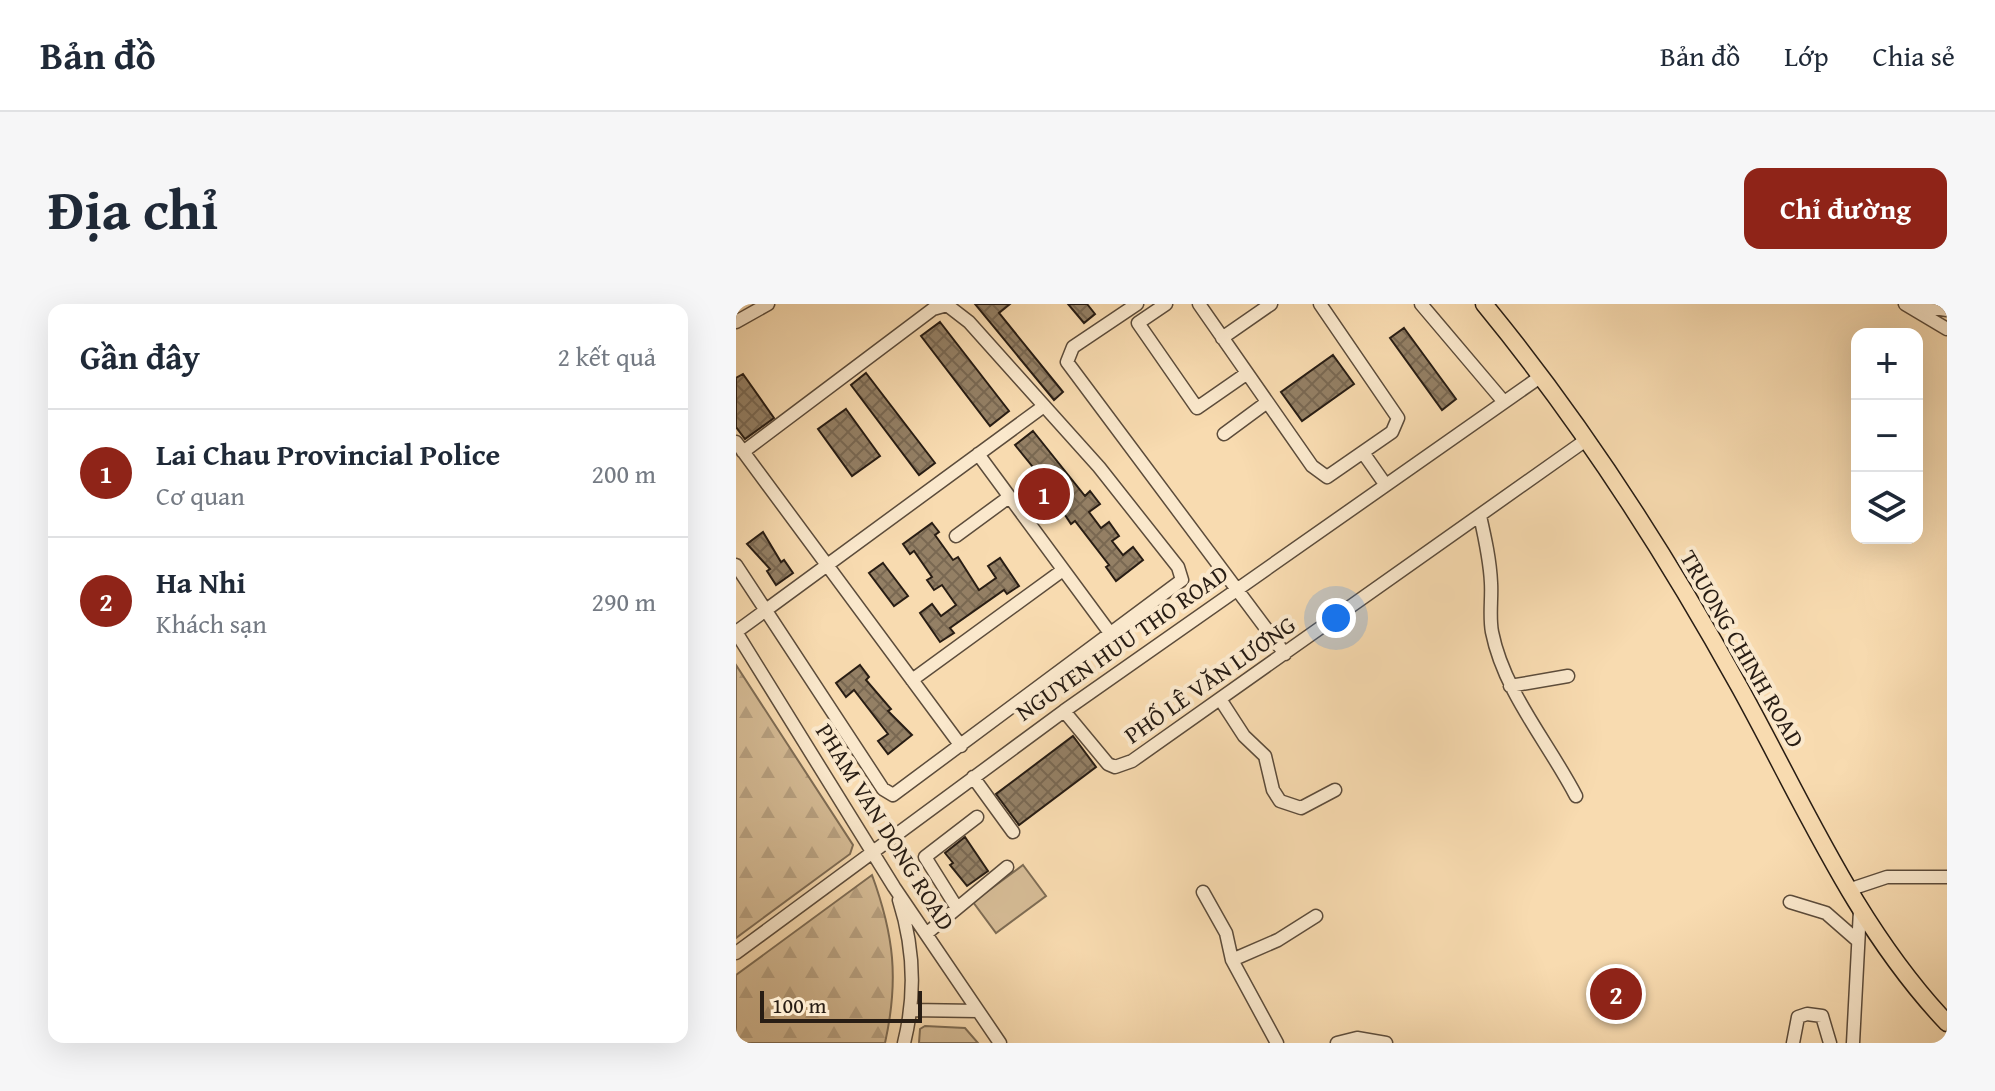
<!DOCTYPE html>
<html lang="vi">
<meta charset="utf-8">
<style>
body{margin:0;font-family:"Gentium Book Plus",serif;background:#f6f6f7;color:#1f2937}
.controls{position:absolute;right:24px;top:24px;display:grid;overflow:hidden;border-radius:16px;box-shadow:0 8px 32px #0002}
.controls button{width:72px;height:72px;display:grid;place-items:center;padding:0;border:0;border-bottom:2px solid #e0e1e3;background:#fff;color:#1f2937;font:40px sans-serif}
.scale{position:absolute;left:24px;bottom:20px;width:162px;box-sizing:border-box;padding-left:8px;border:4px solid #281d14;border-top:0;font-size:22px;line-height:28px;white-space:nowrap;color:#281d14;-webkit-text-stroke:6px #fae8cc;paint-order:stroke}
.you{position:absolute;left:600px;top:314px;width:28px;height:28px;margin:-20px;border:6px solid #fff;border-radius:50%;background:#1a73e8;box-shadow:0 0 0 12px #1a73e833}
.badge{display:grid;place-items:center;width:52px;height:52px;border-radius:50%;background:#8f2418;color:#fff;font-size:26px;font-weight:700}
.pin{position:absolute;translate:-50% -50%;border:4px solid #fff;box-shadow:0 2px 8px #0006}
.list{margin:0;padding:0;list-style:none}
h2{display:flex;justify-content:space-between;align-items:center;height:104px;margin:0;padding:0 32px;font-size:34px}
h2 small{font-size:26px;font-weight:400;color:#747a83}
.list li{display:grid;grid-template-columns:52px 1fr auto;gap:24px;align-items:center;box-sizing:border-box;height:128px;padding:0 32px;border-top:2px solid #e0e1e3}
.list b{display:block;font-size:30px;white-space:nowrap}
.list p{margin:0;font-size:26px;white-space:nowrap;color:#747a83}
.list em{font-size:26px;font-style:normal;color:#747a83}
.icon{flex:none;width:44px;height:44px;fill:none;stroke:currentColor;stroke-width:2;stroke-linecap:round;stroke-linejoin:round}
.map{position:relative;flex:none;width:1211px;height:739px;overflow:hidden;border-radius:16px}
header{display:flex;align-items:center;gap:48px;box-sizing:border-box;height:112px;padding:0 40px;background:#fff;border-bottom:2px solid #e0e1e3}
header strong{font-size:38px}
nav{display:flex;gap:44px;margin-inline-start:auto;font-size:28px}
.intro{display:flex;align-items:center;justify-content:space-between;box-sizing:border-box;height:192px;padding:0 48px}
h1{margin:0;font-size:56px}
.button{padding:20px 36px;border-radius:16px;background:#8f2418;color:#fff;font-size:28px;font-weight:700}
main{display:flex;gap:48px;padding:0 48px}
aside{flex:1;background:#fff;border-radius:16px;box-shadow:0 8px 32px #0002}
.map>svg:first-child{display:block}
</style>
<header>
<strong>Bản đồ</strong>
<nav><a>Bản đồ</a><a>Lớp</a><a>Chia sẻ</a></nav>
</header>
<div class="intro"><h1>Địa chỉ</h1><a class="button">Chỉ đường</a></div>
<main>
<aside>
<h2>Gần đây<small>2 kết quả</small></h2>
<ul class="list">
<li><span class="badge">1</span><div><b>Lai Chau Provincial Police</b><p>Cơ quan</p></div><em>200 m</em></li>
<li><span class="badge">2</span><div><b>Ha Nhi</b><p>Khách sạn</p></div><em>290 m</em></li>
</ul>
</aside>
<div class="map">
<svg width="1211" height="739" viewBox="0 0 1211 739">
<defs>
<pattern id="forest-firs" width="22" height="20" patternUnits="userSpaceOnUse" patternTransform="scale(2)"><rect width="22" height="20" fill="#d5bb95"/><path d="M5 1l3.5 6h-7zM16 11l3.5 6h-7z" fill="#b7a080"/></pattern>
<pattern id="building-cross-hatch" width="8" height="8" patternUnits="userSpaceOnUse" patternTransform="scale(2)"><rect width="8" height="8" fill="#948065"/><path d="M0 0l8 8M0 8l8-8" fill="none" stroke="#796852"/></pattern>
</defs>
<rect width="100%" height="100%" fill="#f8dbb0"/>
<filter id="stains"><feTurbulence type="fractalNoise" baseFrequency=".0025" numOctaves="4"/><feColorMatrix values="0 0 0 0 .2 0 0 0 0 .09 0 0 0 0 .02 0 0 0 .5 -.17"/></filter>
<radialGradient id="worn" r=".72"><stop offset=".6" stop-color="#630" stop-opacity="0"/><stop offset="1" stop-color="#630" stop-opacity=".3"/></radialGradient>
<path fill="#d5bb95" stroke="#7e6c54" stroke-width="2" d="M287 561 310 592 260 629 237 598Z
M189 722 229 724 242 739H183L184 725Z"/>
<path fill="url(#forest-firs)" stroke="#7e6c54" stroke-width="2" d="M0 361 117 541 114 550 0 634Z
M136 571C158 631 163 676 149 739H0V671Z"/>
<path fill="url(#building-cross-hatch)" stroke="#281d14" stroke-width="2" d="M239 0H274L263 9 327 88 318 96Z
M332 0H351L359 10 348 19Z
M204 18 273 107 254 122 185 32Z
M668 24 720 95 706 106 654 34Z
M597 51 618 80 566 117 545 88Z
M130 69 199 159 183 171 115 81Z
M7 70 38 114 9 135 0 123V74Z
M110 105 144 152 116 172 82 125Z
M297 127 349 192 354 187 364 200 353 208 365 224 373 218 383 232 376 237 387 251 397 243 407 256 380 277 370 263 373 261 339 217 335 220 327 208 331 205 279 141Z
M196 219 203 228 199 231 217 256 222 253 243 286 260 274 252 262 264 254 283 282 271 290 268 286 214 324 218 329 204 338 184 309 196 300 205 312 220 301 206 281 198 286 191 276 196 273 178 247 174 250 167 240Z
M27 228 45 258 48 256 57 269 40 281 31 267 34 265 11 240Z
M147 259 172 292 158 302 133 269Z
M124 361 133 373 130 376 155 405 152 407 176 431 152 450 142 437 152 430 118 386 110 393 100 379Z
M337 432 360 463 283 521 260 490Z
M229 533 252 567 231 582 214 561 217 559 209 549Z"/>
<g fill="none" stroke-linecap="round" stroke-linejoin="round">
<defs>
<path id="minor" d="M401 0 337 43 331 58 549 350
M430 0 402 19 461 104 510 70
M463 0 576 162 591 173 656 128 662 114 584 0
M685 0 768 98
M1169 0 1211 25
M1173 0 1211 6
M0 18 32 0
M486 34 535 0
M488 130 530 99
M0 138 225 442
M242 150 374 329
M628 150 649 180
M744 212C749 234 754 256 755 279 756 295 753 312 756 328 768 388 812 438 840 492
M220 232 273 193
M0 261 147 485 157 491 446 276 442 263 363 163 233 18 211 1 197 5 7 148
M0 328 158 583 264 739
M0 328 308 102
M176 376 327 266
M774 382 832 372
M484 395 508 432 529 452 537 486 544 497 565 504 599 486
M328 407 372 460 379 463 396 457 850 136
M237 473 277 528
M1112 586 1151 573H1211
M467 588 490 629 496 656 541 739
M163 596C178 643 180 691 168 739
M1054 598 1090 609 1122 637
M221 604 189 553 241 513
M190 630 271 563
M0 649 328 407 804 73
M496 656 542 636 580 612
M175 706 242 707
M601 739 621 734 650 739
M1057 739 1062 713 1071 710 1086 712 1094 739
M1117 739 1124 606"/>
<path id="major" d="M748 0C845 118 930 250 1004 384 1068 500 1120 623 1211 719"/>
</defs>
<use href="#minor" stroke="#5c4c3b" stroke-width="15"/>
<use href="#major" stroke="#281d14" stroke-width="19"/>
<use href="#minor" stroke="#fae8cc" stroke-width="12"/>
<use href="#major" stroke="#f8dbb0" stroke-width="16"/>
</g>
<g text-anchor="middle" stroke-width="8" stroke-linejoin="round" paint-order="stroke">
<g font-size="24" fill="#281d14" stroke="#fae8cc">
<text transform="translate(386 339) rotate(-35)" y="8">NGUYEN HUU THO ROAD</text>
<text transform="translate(1006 345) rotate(60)" y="8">TRUONG CHINH ROAD</text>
<text transform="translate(474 376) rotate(-35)" y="8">PHỐ LÊ VĂN LƯƠNG</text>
<text transform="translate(149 523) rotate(58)" y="8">PHAM VAN DONG ROAD</text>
</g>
</g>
<rect width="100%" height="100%" filter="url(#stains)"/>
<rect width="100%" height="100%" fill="url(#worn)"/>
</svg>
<div class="controls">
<button>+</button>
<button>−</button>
<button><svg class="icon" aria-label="layers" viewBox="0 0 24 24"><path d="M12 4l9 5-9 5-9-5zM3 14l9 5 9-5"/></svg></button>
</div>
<div class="scale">100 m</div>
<div class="you"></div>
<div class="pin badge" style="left:308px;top:190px">1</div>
<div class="pin badge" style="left:880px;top:690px">2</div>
</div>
</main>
